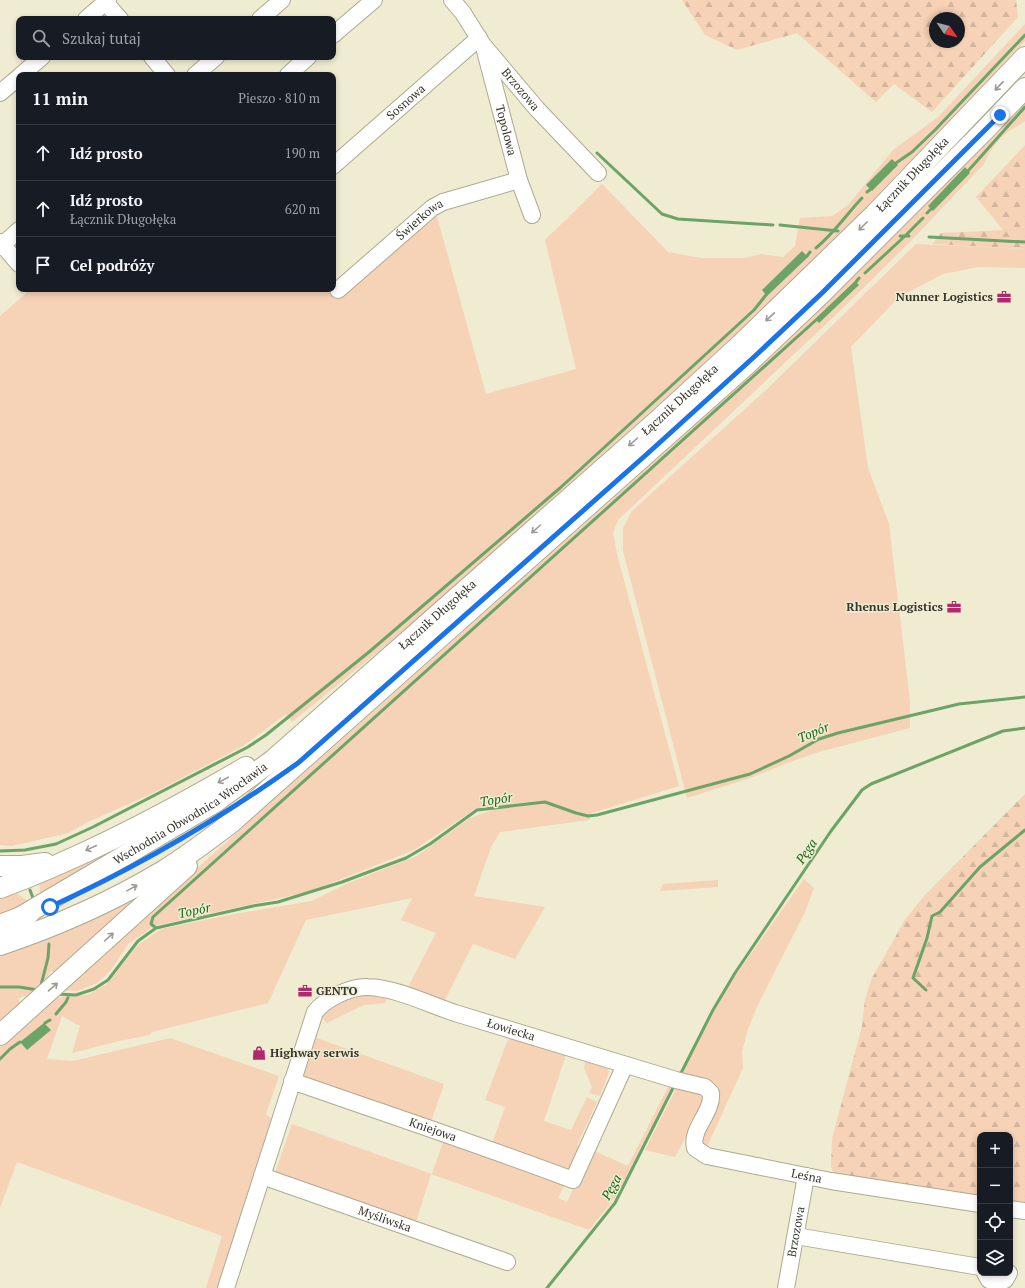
<!DOCTYPE html>
<html lang="pl">
<meta charset="utf-8">
<style>
body{margin:0;font-family:"PT Serif",serif;background:#242831;color:#f1f3f6}
.controls{position:absolute;right:12px;bottom:12px;display:grid;overflow:hidden;border-radius:8px;box-shadow:0 2px 6px #0003}
.controls button{width:36px;height:36px;display:grid;place-items:center;padding:0;border:0;border-bottom:1px solid #363941;background:#171b24;color:#f1f3f6;font:20px sans-serif}
.compass{position:absolute;left:929px;top:12px;width:36px;height:36px;border-radius:50%;background:#171b24;box-shadow:0 2px 6px #0003;rotate:125deg}
.stop{position:absolute;width:12px;height:12px;margin:-9px;border:3px solid #1a73e8;border-radius:50%;background:#fff}
.stop.end{background:#1a73e8;border-color:#fff;box-shadow:0 1px 4px #0008}
.list{margin:0;padding:0;list-style:none}
h2{display:flex;justify-content:space-between;align-items:center;height:52px;margin:0;padding:0 16px;font-size:17px}
h2 small{font-size:13px;font-weight:400;color:#9ea1a6}
.list li{display:grid;grid-template-columns:26px 1fr auto;gap:12px;align-items:center;box-sizing:border-box;height:56px;padding:0 16px;border-top:1px solid #363941}
.list b{display:block;font-size:15px;white-space:nowrap}
.list p{margin:0;font-size:13px;white-space:nowrap;color:#9ea1a6}
.list em{font-size:13px;font-style:normal;color:#9ea1a6}
.icon{flex:none;width:22px;height:22px;fill:none;stroke:currentColor;stroke-width:2;stroke-linecap:round;stroke-linejoin:round}
.map{position:relative;flex:none;width:1025px;height:1288px;overflow:hidden}
.search{position:absolute;background:#171b24;box-shadow:0 2px 6px #0003;left:16px;top:16px;width:320px;height:44px;display:flex;align-items:center;gap:10px;box-sizing:border-box;padding:0 14px;border-radius:8px;color:#9ea1a6;font-size:15px}
.panel{position:absolute;background:#171b24;box-shadow:0 2px 6px #0003;left:16px;top:72px;width:320px;height:220px;border-radius:8px}
.map>svg:first-child{display:block}
</style>
<div class="map">
<svg width="1025" height="1288" viewBox="0 0 1025 1288">
<defs>
<pattern id="forest-firs" width="22" height="20" patternUnits="userSpaceOnUse"><rect width="22" height="20" fill="#f6d2b6"/><path d="M5 1l3.5 6h-7zM16 11l3.5 6h-7z" fill="#d4b59d"/></pattern>
</defs>
<rect width="100%" height="100%" fill="#efecd2"/>
<path fill="#f6d2b6" d="M1025 24V41L945 128 808 267 737 334 430 609 292 722 286 714 243 746 153 793 88 822 68 833 12 846 0 845V316L30 290 333 289 435 209 486 394 576 369 545 240 602 184 668 252 701 258H745L761 254 783 257 795 246 800 218 832 216 848 205 893 150 938 117Z
M1025 98V121C1020 126 1015 127 1009 131 998 139 989 151 984 164L911 241 843 308 618 520 613 533 617 554 679 786 592 813 589 820 500 832 491 847 474 896 545 907 515 959 473 944 444 1002 407 989 436 933 401 920 412 898 306 920 268 1003 152 1032 150 1035 119 1041 72 1053 80 1026 62 1016 47 1059 73 1061 170 1038 279 1076 266 1114 273 1120 220 1288H206L222 1236 17 1162 0 1208V1047L2 1045 54 997 87 995 107 984 138 945 161 929 234 914 312 901 346 884 417 856 470 818 490 811V806L475 809 414 850 311 891 154 926 128 944 111 970 97 983 77 991 60 990 671 447C793 334 912 220 1025 98Z
M916 244 1025 249V268L978 267 943 274 899 297 851 347 868 468 889 524 910 701V728L819 752 787 763 750 778 687 798 623 551V528L632 511 767 389Z
M223 789 41 897 39 883Z
M165 876 56 976 51 970 47 978 48 982 31 997 23 996 18 999 22 1005 0 1024V951Z
M804 879 814 888 805 912 757 1007 748 1029 742 1052 743 1068 706 1149 703 1146 701 1134C711 1120 721 1105 717 1087L712 1083 681 1077 697 1043 728 986Z
M718 880V887L660 891 663 884Z
M16 893 31 903 0 918V898Z
M381 994 387 998 385 1003 364 1005 327 1023 320 1016C339 997 355 996 381 994Z
M314 1037 444 1084 431 1122 492 1144 505 1107 485 1100 507 1042 510 1037 567 1052 544 1121 571 1130 587 1097 597 1102 577 1145 583 1148 558 1198 567 1202 592 1150 628 1166 670 1083 673 1085 617 1195 589 1230 431 1174 415 1225 274 1176 292 1124 432 1174 444 1139 298 1087Z
M586 1060 606 1065 609 1072 600 1096 589 1093 592 1087 584 1068Z
M678 1085 703 1094 704 1103 675 1157 645 1150Z"/>
<path fill="url(#forest-firs)" fill-rule="evenodd" d="M682 0H1016L1018 17 932 112 894 84 876 102 797 33 737 50 705 35ZM935 18H959V42H935Z
M1025 145V249L932 244 941 233 1003 230 976 197Z
M1025 794V1207L1010 1205V1135H980V1200L834 1176 831 1166 832 1139 862 1026 865 999 872 978 905 920 924 896Z"/>
<path fill="#6ca367" d="M892 159 898 165 872 191 866 185Z
M965 167 970 173 933 211 928 206Z
M802 251 808 257 767 296 762 290Z
M855 281 859 285 819 323 815 319Z
M44 1023 51 1030 27 1050 20 1042Z"/>
<g fill="none" stroke-linecap="round" stroke-linejoin="round">
<path stroke="#6ca367" stroke-width="3" d="M597 153 662 214 678 219 773 225
M896 163 912 152 936 129 1025 35
M968 171 1025 107
M867 192 871 189
M927 213 931 209
M780 225 838 231
M900 236H909
M905 236 923 218
M929 237 1025 242
M816 248C834 233 846 215 862 198
M807 256 810 252
M865 273 905 236
M856 282 859 278
M0 851 25 850 56 844 93 827 248 747 266 735 369 652 560 488 754 310 766 295
M30 890 33 898
M156 928 151 924 153 917 816 320
M0 987H19L38 990
M40 989 48 958 49 944
M926 990 913 978 927 938 932 916 940 912 980 867 1025 830
M57 994 76 995 94 989 108 980 138 941 156 928 253 906 278 902 342 882 406 858 430 844 477 810 545 802 576 813 588 816 597 815 750 774 789 756 819 739 838 733 959 704 1025 697
M56 1014 66 1002 69 995
M45 1023 50 1020
M0 1059 10 1049 20 1042
M680 1075 713 1010 735 973 831 831 862 790 871 784 1003 731 1025 728
M547 1288 615 1203 675 1084"/>
<defs>
<g id="minor">
<path id="s1" d="M452 0 463 13 483 45 537 109 598 173"/>
<path d="M105 2 120 19"/>
<path d="M86 19 108 0"/>
<path d="M260 19 282 0"/>
<path d="M333 35 374 0"/>
<path id="s2" d="M485 51 519 180 532 215"/>
<path d="M152 57 167 75"/>
<path d="M21 75 42 57"/>
<path d="M195 75 216 57"/>
<path d="M288 75 308 57"/>
<path d="M0 93 19 77"/>
<path id="s3" d="M333 166 479 38"/>
<path d="M0 242 19 264"/>
<path d="M0 247 19 230"/>
<path id="s4" d="M338 290 432 208 443 202 519 180"/>
<path id="s5" d="M292 1081C386 1114 480 1145 573 1180L625 1065"/>
<path id="s6" d="M262 1176 507 1262"/>
<path d="M1010 1209 1025 1211"/>
<path d="M796 1236 980 1267"/>
<path d="M985 1273 989 1280 997 1283 1005 1280 1009 1273"/>
<path id="s7" d="M226 1288 315 1012C325 999 351 986 368 987 396 988 428 1004 455 1013 528 1035 602 1057 676 1080L705 1087 711 1093C713 1113 690 1129 695 1148L707 1156 831 1181 980 1204"/>
<path id="s8" d="M786 1288 806 1176"/>
</g>
<g id="major">
<path d="M0 866H22L45 863"/>
<path d="M0 888C84 857 169 812 246 767"/>
<path id="s9" d="M17 919 214 803 273 760 657 421 740 345 874 215 1025 57"/>
<path d="M0 925 29 914"/>
<path d="M0 945C57 926 111 902 163 871 187 856 210 839 232 822L745 366 822 293 982 133 1025 88"/>
<path d="M0 1035 187 866"/>
</g>
</defs>
<use href="#minor" stroke="#adaa91" stroke-width="18"/>
<use href="#major" stroke="#adaa91" stroke-width="22"/>
<use href="#minor" stroke="#fff" stroke-width="16"/>
<use href="#major" stroke="#fff" stroke-width="20"/>
</g>
<defs><path id="oneway-shaft" d="M-6 0H5M1.5-3L5.5 0L1.5 3" fill="none" stroke-width="1.6" stroke-linecap="round" stroke-linejoin="round"/></defs>
<g stroke="#9c9b96">
<use href="#oneway-shaft" transform="translate(999 86) rotate(133)"/>
<use href="#oneway-shaft" transform="translate(863 226) rotate(135)"/>
<use href="#oneway-shaft" transform="translate(770 317) rotate(137)"/>
<use href="#oneway-shaft" transform="translate(633 442) rotate(138)"/>
<use href="#oneway-shaft" transform="translate(536 529) rotate(138)"/>
<use href="#oneway-shaft" transform="translate(223 780) rotate(152)"/>
<use href="#oneway-shaft" transform="translate(91 848) rotate(155)"/>
<use href="#oneway-shaft" transform="translate(132 888) rotate(-29)"/>
<use href="#oneway-shaft" transform="translate(109 937) rotate(-42)"/>
<use href="#oneway-shaft" transform="translate(53 987) rotate(-41)"/>
</g>
<g fill="none" stroke-linecap="round" stroke-linejoin="round">
<path stroke="#1a73e8" stroke-width="5" d="M50 907C137 867 220 819 298 763L647 454 754 357 822 293 1000 115"/>
</g>
<defs>
<symbol id="office-bare" viewBox="-9 -9 18 18"><path d="M-6-3h4V-5.5h4V-3h4V5H-6ZM-1-4.5V-3h2v-1.5ZM-6 0V1H6V0Z" fill="#b1296c" stroke="#efecd2" stroke-width="2.5" paint-order="stroke"/></symbol>
<symbol id="shop-bare" viewBox="-9 -9 18 18"><path d="M-5-2.5h2.3a2.7 3.5 0 0 1 5.4 0H5L5.5 6h-11ZM-1.5-2.5h3a1.5 2.3 0 0 0-3 0Z" fill="#b1296c" stroke="#efecd2" stroke-width="2.5" paint-order="stroke"/></symbol>
</defs>
<g fill-rule="evenodd">
<use href="#office-bare" x="994" y="287" width="20" height="20"/>
<use href="#office-bare" x="944" y="597" width="20" height="20"/>
<use href="#office-bare" x="295" y="981" width="20" height="20"/>
<use href="#shop-bare" x="249" y="1043" width="20" height="20"/>
</g>
<g text-anchor="middle" stroke-width="3" stroke-linejoin="round" paint-order="stroke">
<g font-size="12" fill="#38372d" stroke="#efecd2">
<text dy="4" stroke="none"><textPath href="#s1" startOffset="113">Brzozowa</textPath></text>
<text dy="4" stroke="none"><textPath href="#s3" startOffset="97">Sosnowa</textPath></text>
<text dy="4" stroke="none"><textPath href="#s2" startOffset="82">Topolowa</textPath></text>
<text dy="4" stroke="none"><textPath href="#s9" startOffset="1169">Łącznik Długołęka</textPath></text>
<text dy="4" stroke="none"><textPath href="#s4" startOffset="108">Świerkowa</textPath></text>
<text dy="4" stroke="none"><textPath href="#s9" startOffset="845">Łącznik Długołęka</textPath></text>
<text dy="4" stroke="none"><textPath href="#s9" startOffset="521">Łącznik Długołęka</textPath></text>
<text dy="4" stroke="none"><textPath href="#s9" startOffset="203">Wschodnia Obwodnica Wrocławia</textPath></text>
<text dy="4" stroke="none"><textPath href="#s7" startOffset="500">Łowiecka</textPath></text>
<text dy="4" stroke="none"><textPath href="#s5" startOffset="149">Kniejowa</textPath></text>
<text dy="4" stroke="none"><textPath href="#s7" startOffset="885">Leśna</textPath></text>
<text dy="4" stroke="none"><textPath href="#s6" startOffset="130">Myśliwska</textPath></text>
<text dy="4" stroke="none"><textPath href="#s8" startOffset="57">Brzozowa</textPath></text>
</g>
<g font-size="12" font-weight="bold" fill="#38372d" stroke="#efecd2" text-anchor="end">
<text x="993" y="301">Nunner Logistics</text>
<text x="943" y="611">Rhenus Logistics</text>
<text x="316" y="995" text-anchor="start">GENTO</text>
<text x="270" y="1057" text-anchor="start">Highway serwis</text>
</g>
<g font-size="13" font-style="italic" fill="#196617" stroke="#efecd2">
<text transform="translate(813 732) rotate(-23)" y="5">Topór</text>
<text transform="translate(496 799) rotate(-9)" y="5">Topór</text>
<text transform="translate(806 851) rotate(-56)" y="5">Pęga</text>
<text transform="translate(194 910) rotate(-12)" y="5">Topór</text>
<text transform="translate(611 1187) rotate(-61)" y="5">Pęga</text>
</g>
</g>
</svg>
<div class="controls">
<button>+</button>
<button>−</button>
<button><svg class="icon" aria-label="locate" viewBox="0 0 24 24"><circle cx="12" cy="12" r="6"/><path d="M12 2v4M12 18v4M2 12h4M18 12h4"/></svg></button>
<button><svg class="icon" aria-label="layers" viewBox="0 0 24 24"><path d="M12 4l9 5-9 5-9-5zM3 14l9 5 9-5"/></svg></button>
</div>
<svg class="compass" viewBox="-18 -18 36 36"><path d="M0-13l5 13h-10z" fill="#e53935"/><path d="M0 13l5-13h-10z" fill="#9ea1a6"/></svg>
<div class="stop" style="left:50px;top:907px"></div>
<div class="stop end" style="left:1000px;top:115px"></div>
<div class="search"><svg class="icon" aria-label="search" viewBox="0 0 24 24"><circle cx="10" cy="10" r="6"/><path d="M15 15l6 6"/></svg>Szukaj tutaj</div>
<section class="panel">
<h2>11 min<small>Pieszo · 810 m</small></h2>
<ul class="list">
<li><svg class="icon" aria-label="ahead" viewBox="0 0 24 24"><path d="M12 20V5M6 11l6-6 6 6"/></svg><div><b>Idź prosto</b></div><em>190 m</em></li>
<li><svg class="icon" aria-label="ahead" viewBox="0 0 24 24"><path d="M12 20V5M6 11l6-6 6 6"/></svg><div><b>Idź prosto</b><p>Łącznik Długołęka</p></div><em>620 m</em></li>
<li><svg class="icon" aria-label="arrive" viewBox="0 0 24 24"><path d="M6 21V4h12l-3 4 3 4H6"/></svg><div><b>Cel podróży</b></div></li>
</ul>
</section>
</div>
